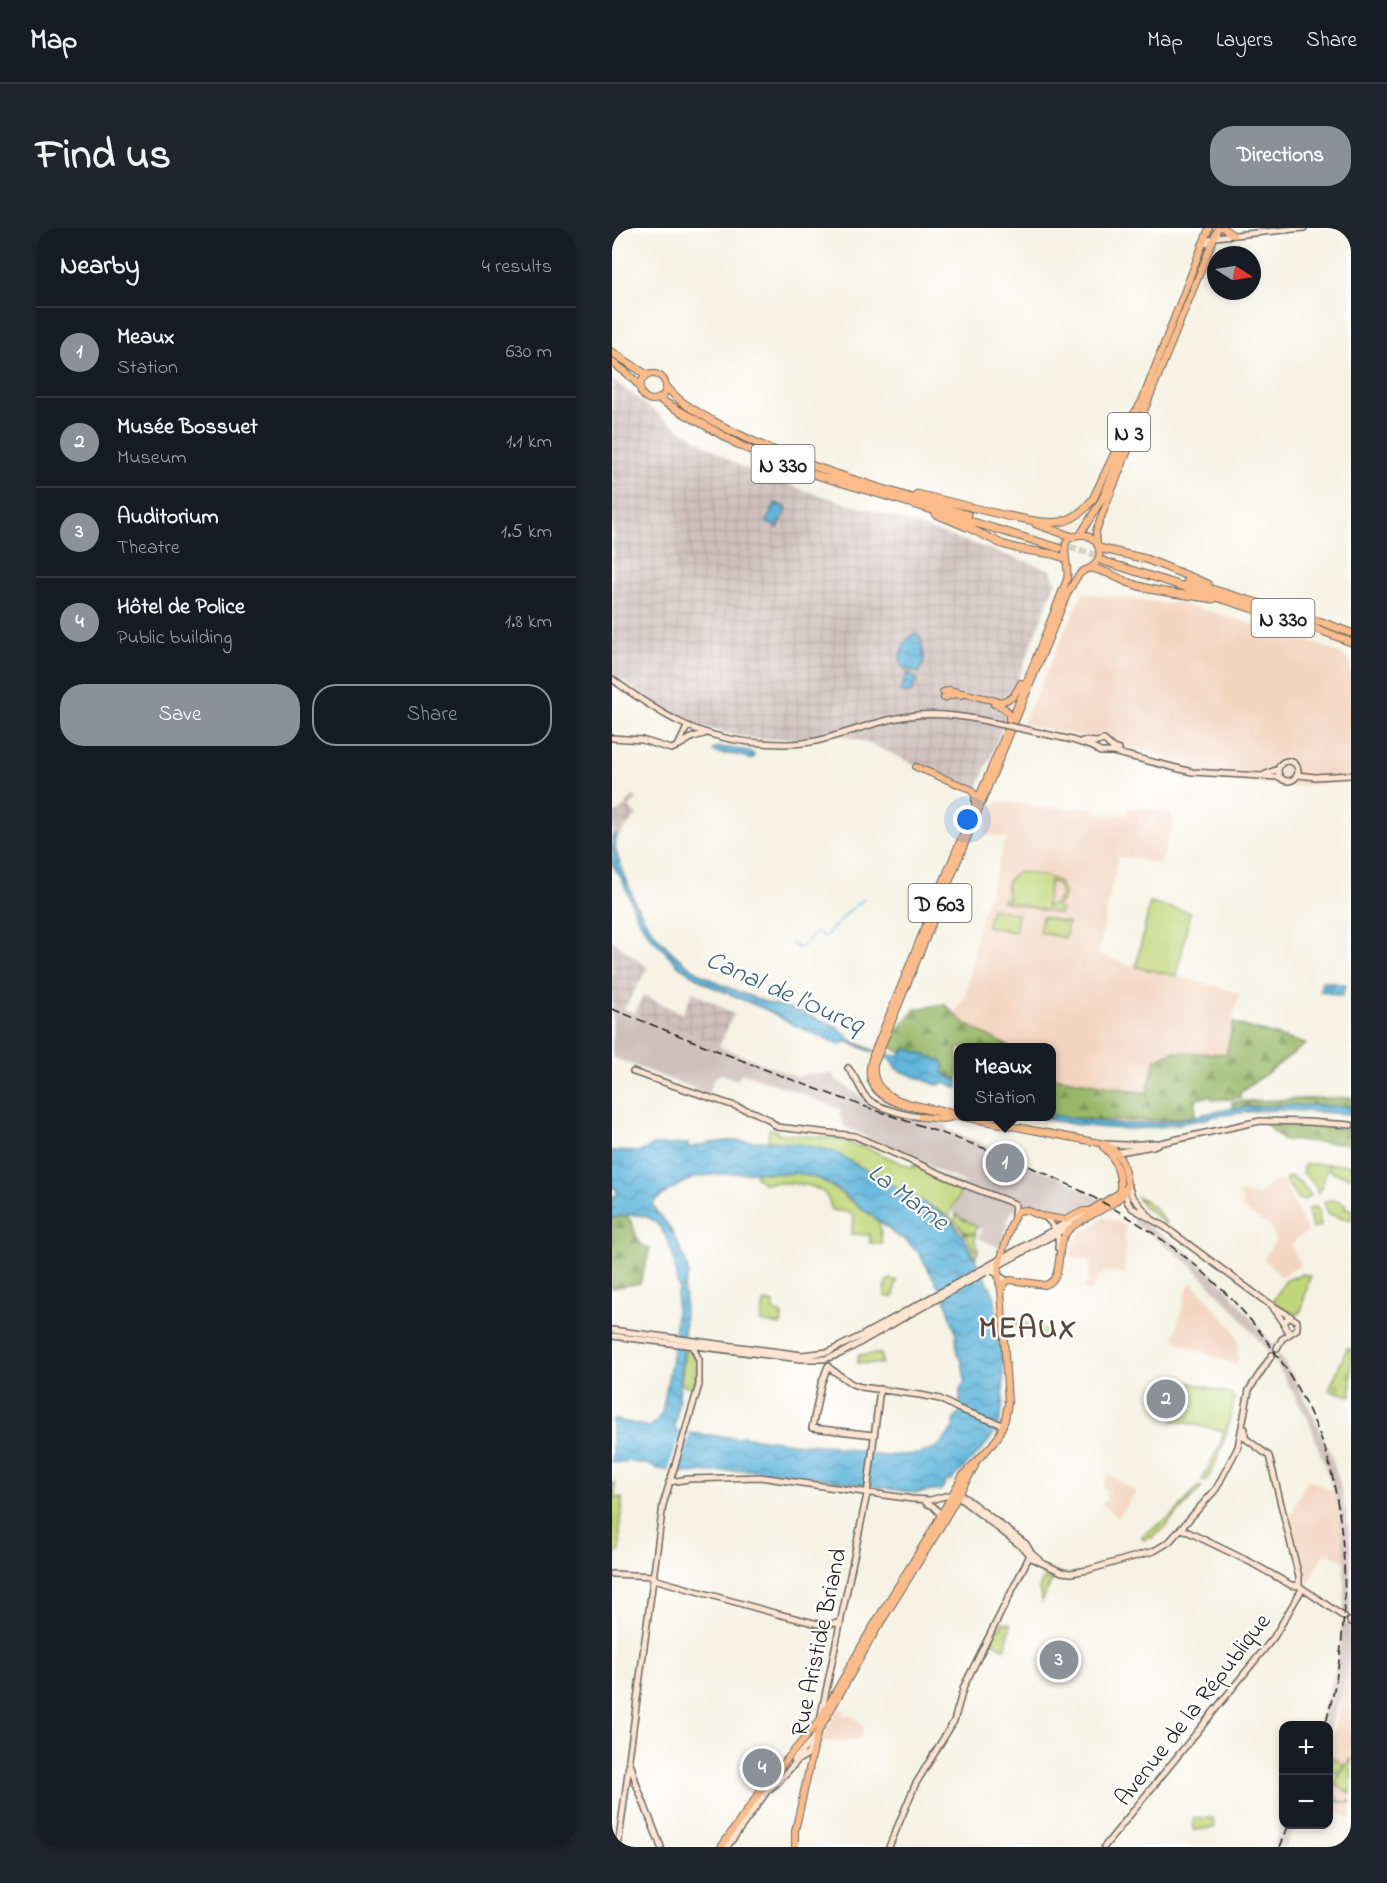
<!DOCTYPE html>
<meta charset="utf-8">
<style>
body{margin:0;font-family:"Indie Flower",sans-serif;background:#20242c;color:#f1f3f6}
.controls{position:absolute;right:18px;bottom:18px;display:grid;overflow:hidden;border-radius:12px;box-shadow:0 3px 9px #0003}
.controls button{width:54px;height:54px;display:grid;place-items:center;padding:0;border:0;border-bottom:2px solid #363941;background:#171b24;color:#f1f3f6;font:30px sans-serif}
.compass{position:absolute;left:595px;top:18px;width:54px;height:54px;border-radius:50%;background:#171b24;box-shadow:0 3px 9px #0003;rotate:102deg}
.you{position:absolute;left:356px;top:592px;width:21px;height:21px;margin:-15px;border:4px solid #fff;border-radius:50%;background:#1a73e8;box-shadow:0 0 0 9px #1a73e833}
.badge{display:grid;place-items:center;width:39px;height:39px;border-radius:50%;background:#8c9099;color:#fff;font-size:20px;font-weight:700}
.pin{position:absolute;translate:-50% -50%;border:3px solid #fff;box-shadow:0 2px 6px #0006}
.popup{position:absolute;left:342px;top:815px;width:102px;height:78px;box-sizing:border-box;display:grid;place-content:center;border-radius:12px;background:#171b24;filter:drop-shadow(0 2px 4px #0005);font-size:20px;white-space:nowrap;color:#9ea1a6}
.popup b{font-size:22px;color:#f1f3f6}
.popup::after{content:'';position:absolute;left:50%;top:100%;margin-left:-12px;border:12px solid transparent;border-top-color:#171b24}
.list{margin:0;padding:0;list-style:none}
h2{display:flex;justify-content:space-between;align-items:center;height:78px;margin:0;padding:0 24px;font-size:26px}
h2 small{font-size:20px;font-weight:400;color:#9ea1a6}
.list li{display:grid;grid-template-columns:39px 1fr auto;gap:18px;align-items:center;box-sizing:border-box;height:90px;padding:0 24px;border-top:2px solid #363941}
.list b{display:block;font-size:22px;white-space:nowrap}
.list p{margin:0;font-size:20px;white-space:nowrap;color:#9ea1a6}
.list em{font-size:20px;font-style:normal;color:#9ea1a6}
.actions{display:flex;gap:12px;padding:18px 24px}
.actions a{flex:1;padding:14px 0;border:2px solid #8c9099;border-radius:24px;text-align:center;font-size:21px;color:#8c9099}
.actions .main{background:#8c9099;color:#fff}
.map{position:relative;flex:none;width:739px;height:1619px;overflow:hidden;border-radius:24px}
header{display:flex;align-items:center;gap:36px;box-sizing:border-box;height:84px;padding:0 30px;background:#171b24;border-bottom:2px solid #363941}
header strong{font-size:28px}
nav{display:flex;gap:33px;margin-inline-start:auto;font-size:21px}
.intro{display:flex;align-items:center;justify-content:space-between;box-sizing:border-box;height:144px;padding:0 36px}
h1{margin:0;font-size:42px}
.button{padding:15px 27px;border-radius:24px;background:#8c9099;color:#fff;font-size:21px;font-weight:700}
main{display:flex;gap:36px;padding:0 36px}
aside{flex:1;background:#171b24;border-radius:24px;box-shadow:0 3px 9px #0003}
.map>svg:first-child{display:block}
</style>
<header>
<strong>Map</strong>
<nav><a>Map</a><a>Layers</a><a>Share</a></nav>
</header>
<div class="intro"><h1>Find us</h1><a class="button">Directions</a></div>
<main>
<aside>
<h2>Nearby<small>4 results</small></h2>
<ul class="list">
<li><span class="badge">1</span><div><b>Meaux</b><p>Station</p></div><em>630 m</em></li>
<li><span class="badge">2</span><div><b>Musée Bossuet</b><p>Museum</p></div><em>1.1 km</em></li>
<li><span class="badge">3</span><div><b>Auditorium</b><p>Theatre</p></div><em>1.5 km</em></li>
<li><span class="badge">4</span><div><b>Hôtel de Police</b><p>Public building</p></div><em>1.8 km</em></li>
</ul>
<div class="actions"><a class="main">Save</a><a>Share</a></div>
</aside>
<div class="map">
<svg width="739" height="1619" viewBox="0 0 739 1619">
<defs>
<pattern id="industrial-grid" width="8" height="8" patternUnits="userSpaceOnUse" patternTransform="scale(1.5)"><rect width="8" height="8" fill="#cfc0bb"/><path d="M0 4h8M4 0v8" fill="none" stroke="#b1a4a0"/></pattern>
<pattern id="forest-firs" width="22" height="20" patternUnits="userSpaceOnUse" patternTransform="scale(1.5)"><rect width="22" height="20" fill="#98b769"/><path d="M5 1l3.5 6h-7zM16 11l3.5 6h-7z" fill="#7b9456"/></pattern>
<pattern id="cemetery-stones" width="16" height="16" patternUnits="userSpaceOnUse" patternTransform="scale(1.5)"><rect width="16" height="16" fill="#c1d679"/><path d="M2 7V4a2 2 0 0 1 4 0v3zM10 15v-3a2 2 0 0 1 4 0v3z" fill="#a5b768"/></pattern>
<pattern id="water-waves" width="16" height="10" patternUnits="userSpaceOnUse" patternTransform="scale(1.5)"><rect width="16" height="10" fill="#5fb5dc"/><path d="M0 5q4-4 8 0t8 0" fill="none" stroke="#4e92b2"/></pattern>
</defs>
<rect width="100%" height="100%" fill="#fff"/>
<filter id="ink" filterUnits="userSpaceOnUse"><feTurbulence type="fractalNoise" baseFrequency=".0167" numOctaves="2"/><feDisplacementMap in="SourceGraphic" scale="12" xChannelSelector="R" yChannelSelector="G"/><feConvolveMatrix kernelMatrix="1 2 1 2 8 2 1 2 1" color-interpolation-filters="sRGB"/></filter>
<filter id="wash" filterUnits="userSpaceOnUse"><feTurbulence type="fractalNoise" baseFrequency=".008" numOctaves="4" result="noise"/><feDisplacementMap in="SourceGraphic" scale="24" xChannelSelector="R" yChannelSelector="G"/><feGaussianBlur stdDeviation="1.35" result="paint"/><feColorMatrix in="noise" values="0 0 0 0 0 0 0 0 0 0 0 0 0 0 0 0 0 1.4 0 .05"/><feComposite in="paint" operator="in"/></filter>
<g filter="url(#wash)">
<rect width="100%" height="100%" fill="#f5f2e3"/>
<path fill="#f3d4bf" d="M470 365 558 376 564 374 655 400 718 421 739 432V553L684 558 575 550 544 543 557 530 507 516 411 496Z
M386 574 420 576 425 579 484 580 483 583 495 587 515 586 517 580 556 583 562 594 549 636 506 628 486 726 524 739 565 748 627 765 614 826 561 824 543 832 535 865 440 849V820L398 819 355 797 342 785 353 769 367 697 394 610 372 606 376 593 373 592 378 580Z
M663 951 665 954 670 952 696 1004 683 1011 684 1013 679 1016 689 1037 668 1049 665 1043 651 1031 664 1012 659 1000 629 980 631 971 627 968 628 965 647 967Z
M493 989 513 997V1046L492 1043 490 1048 487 1047 479 1064 471 1060 477 1053 475 1049 477 1046 479 1032 459 1029 460 1022 463 1013 471 1003Z
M580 1054 621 1101 626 1111V1132L624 1137 566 1115 562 1109 576 1058Z
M497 1246 524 1264 506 1289 489 1276 495 1270 492 1266 495 1263 490 1259Z
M696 1251 722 1264 728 1286 733 1334 713 1324 694 1360 676 1286 679 1285Z
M736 1431 739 1433V1591L717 1579V1516L729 1478Z
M226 1481H232L233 1483 232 1485 235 1488 239 1487 252 1498 247 1512 210 1514V1509L215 1502 214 1500Z"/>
<path fill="url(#industrial-grid)" d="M0 151 54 192 127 238 191 262 278 288 439 342 444 353 403 459 395 488 366 560 302 536 260 517 219 503 196 509 151 511 125 508 93 499 64 488 35 470 0 445Z
M21 568 25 571 17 580 25 587 6 609 2 606 0 608V582L4 585 11 580Z
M0 712 36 740 12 781 0 776Z
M81 764 122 786 107 818 22 785 32 767 70 786Z"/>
<path fill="#cfc0bb" d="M0 776 185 849 194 846H222L224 852 250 869 251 873 282 886 306 892 334 894 336 902 384 921 383 923 446 948 491 972 453 987 416 978 399 984 388 1020 366 1010 369 1002 347 992 341 984 353 955 233 899 227 886 229 882 185 864 132 845 128 846 125 852 110 846 102 850 96 866 0 829Z
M522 989 575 1023 611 1056 656 1111 662 1119 657 1125 621 1081 580 1038 552 1016 521 995Z
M666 1126 682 1149 695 1175 718 1224 727 1253 734 1283 739 1321 738 1390 732 1385V1331L728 1286 722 1264 697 1193 662 1131Z
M731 1393 738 1397V1424L730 1466 717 1503 716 1498 706 1497 723 1444Z
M671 1591 672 1596 682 1597 674 1619H661Z"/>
<path fill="#c1d679" stroke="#6e794a" stroke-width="1.5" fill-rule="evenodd" d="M406 644C413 644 419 646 426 647 440 650 453 652 452 669L444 680 450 682 449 686 390 673 391 670 397 671C392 659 394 650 406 644ZM438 653 447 658 449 668 443 676 434 679Z
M538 675 578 684 565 748 524 739Z
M379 680 406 686 403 704 375 698Z
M430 689 456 695 453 710 427 704Z
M157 901 164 902 165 905 236 912V915L248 919 249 917 300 940 302 937 351 959 337 988 364 1029H362L347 1003 332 986 222 924 210 920 156 913Z
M694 936H717L707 965 699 952 691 945V939Z
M719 936H739L738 949 720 944 718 942Z
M143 944 180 946 181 944 208 951 267 993 270 1016 258 1015V1007L239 1006 242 989 236 984 220 982C218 977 216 968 212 965 199 953 167 955 151 955L144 949Z
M678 948 688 954 699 967 691 972 687 971 674 954V950Z
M525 969C538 973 549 987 555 997L532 979Z
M720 972 729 973 733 976V980L739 981V992L717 986 712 975 713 973Z
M703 978 707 983 709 998 700 1000 696 982Z
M345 986C350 994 360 993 365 999L362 1005C352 1007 348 999 342 992Z
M351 1004 356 1006H364L363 1013 366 1021 365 1026Z
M691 1046 698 1048 689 1083 686 1086 678 1085 661 1073 674 1052Z
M278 1051 285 1053 283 1056 282 1069H273L274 1054Z
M152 1073 162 1075 161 1083 170 1087 169 1097 149 1094Z
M402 1092 436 1102 435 1108 401 1097Z
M73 1120 78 1121 77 1124 81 1125 84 1140 83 1159 69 1157Z
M269 1126 270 1136 246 1135 247 1127Z
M568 1152 619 1166 622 1170C616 1200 610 1227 594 1253L590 1252 607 1219 610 1217 609 1215 611 1203 561 1192Z
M0 1255H3V1270H10V1287L8 1288V1324H3L2 1339H0Z
M587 1258 590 1259 550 1302 543 1308 532 1312 529 1309 562 1286Z
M441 1348V1350L430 1373 427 1361 431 1351Z
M390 1394 399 1396 393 1421 378 1413 385 1399 389 1400Z
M717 1527 732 1537 726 1546 717 1539Z
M739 1530V1566L725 1557C721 1562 722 1568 727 1573L735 1574 739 1573 738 1575 725 1574 720 1564 717 1569V1563Z
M601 1590 602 1600 582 1602 581 1591Z"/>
<path fill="url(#forest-firs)" stroke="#5a6a42" stroke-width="1.5" d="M332 776 355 797 398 819 346 820V852L331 845 294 820 290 825 274 817 303 781Z
M621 795 694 816 628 865V870L600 872 598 868 584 871 583 888C535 896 488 893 440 888V849L535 865 543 832 561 824 614 826Z
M739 869V879C699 876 660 877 621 881L620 874Z
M654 896 739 901V916L670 912Z
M15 988C27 1001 19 1014 38 1021L28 1055 0 1060V990Z"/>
<path fill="url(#cemetery-stones)" stroke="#6e794a" stroke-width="1.5" d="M735 1120 739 1122V1168L717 1162Z"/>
<path fill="url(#water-waves)" stroke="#3e687c" stroke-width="1.5" fill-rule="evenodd" d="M164 275 175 280 166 300 154 294Z
M303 405 309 410 312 433 307 444C277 445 289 414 303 405Z
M296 445 305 451 300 464 290 466 288 464Z
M108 519 137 523 142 527 141 530 137 531C126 524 112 528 101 523V521Z
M2 606 5 609C0 621 8 635 13 648 17 657 20 668 25 678 40 708 68 736 98 751 117 761 138 768 158 776 174 777 214 793 229 802 233 805 235 809 239 812 249 818 277 829 288 828L294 820 330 833 333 838 331 845 346 853V860L334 855 325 857 286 842 278 831 236 814 229 815 228 817 182 797 155 782 96 757 67 738 38 708 25 689 10 651 0 636V608Z
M710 753 733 757 730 768 708 763Z
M709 877 739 879V886L670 882 643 883 597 889V890C577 894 556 899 536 900 499 903 460 897 424 889L440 888V887C468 891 497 897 527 896 557 895 587 887 617 881 647 876 679 878 709 877Z
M115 913C151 913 189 913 222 924L332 986 339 993 351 1009 379 1060 383 1071 385 1089H387C389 1118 397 1175 385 1200 375 1220 354 1236 339 1253L336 1252 329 1262 303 1265 190 1247 142 1242 68 1245 43 1240 38 1237 14 1233 13 1235 0 1234V1191L37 1199 44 1194 50 1185 62 1118 65 1065H67C67 1058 64 1053 64 1047 63 1028 53 994 32 988 22 985 10 988 0 990V968H5V962L0 959V923L28 924 43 917 76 916 77 920 98 915ZM146 944 181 946V944L208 951 227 962 285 1008 294 1012 307 1025 333 1070 344 1106 345 1126 350 1133 353 1153 348 1162V1184L342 1192V1199L330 1215 323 1220 308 1226 269 1228 231 1220H225L222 1218 179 1215 129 1208 126 1210 66 1204 62 1198 64 1193 72 1120 73 1068C67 1057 80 1051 75 1038 71 1025 64 1011 57 999 53 991 43 986 41 977L43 973 58 962 83 949 106 946Z"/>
<path fill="#f5f2e3" d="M69 1204 78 1205 65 1245 56 1243Z"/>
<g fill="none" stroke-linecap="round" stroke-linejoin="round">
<path stroke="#5fb5dc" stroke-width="1.5" d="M196 713 205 704 212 709 216 706 236 684 252 671
M179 715 187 720 190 719 194 715"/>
</g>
</g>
<g filter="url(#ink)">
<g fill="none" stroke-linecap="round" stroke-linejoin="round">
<path stroke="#d4d2c5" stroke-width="7" stroke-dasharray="7 3.5" stroke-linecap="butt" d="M448 316 493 330"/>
<defs>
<path id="secondary" d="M590 17 603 9 692 0
M0 451C49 487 86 511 149 515 167 516 185 517 204 513 235 506 265 492 297 488 328 484 357 489 387 496
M411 501 460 512 481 519 488 524H501L580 544 667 549
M0 510 30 512 59 521 64 519 81 509 92 506
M470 513 485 514 492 512 501 520 507 522
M67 516 75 499
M666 543a10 10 0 1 1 20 0a10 10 0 1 1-20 0Z
M652 547 666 541
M686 547 703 549 739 547
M236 840C244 849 247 860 254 869 263 880 299 889 313 889
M21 844 144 885 156 891 165 899 243 908 356 958 403 976 402 989
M493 916 513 917 544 915
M502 925 541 918 548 915 648 893 696 894 739 897
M516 957 520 968 538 989
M512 962 516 975 520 980 553 999 653 1073 679 1089
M433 989C442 997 448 1006 446 1020
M376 1042 382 1044 395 1053
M660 1078 672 1095
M0 1102 190 1127 216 1124 249 1108 474 984
M0 1108 189 1131H213L228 1126 296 1087 460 997
M665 1120 670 1111 685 1101V1093L679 1089 674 1092 672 1097 675 1102 679 1104
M216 1138 209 1156 200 1200 262 1207
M216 1139 240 1156 249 1159 308 1167 328 1171 347 1181 391 1197
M633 1201V1210L657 1228 687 1349V1358
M57 1254 77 1251 148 1249 300 1271 318 1272 341 1266 352 1269 414 1316 420 1326 427 1332
M346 1267 350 1272 413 1321 421 1331 450 1344 459 1345 476 1342 542 1323 557 1314 604 1261 626 1219 637 1162 660 1127
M314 1275 321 1278 329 1287V1290
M570 1301 638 1334 679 1357 687 1358 732 1389
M0 1346 41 1348
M41 1348 45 1352 166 1386 206 1396 228 1395
M738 1393 739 1394
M209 1487 255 1266 268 1161
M182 1532 205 1506
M156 1562 165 1555 186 1532 196 1526 200 1516
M6 1619 17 1537
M49 1619 25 1558 17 1531 51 1277 87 1157V1132L80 1117
M115 1619 156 1562
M277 1619 303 1557 342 1493 352 1458 418 1327
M492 1619 662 1409 690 1361"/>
<path id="primary" d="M611 0 621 7
M28 159a13 13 0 1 1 26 0a13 13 0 1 1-26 0Z
M528 178 597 0
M468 307 490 271 524 188
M485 315 484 303 490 287 606 0
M331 464 337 462 389 474 401 469 409 455
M332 470 343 466 349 467
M382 476C391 478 398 482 397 492
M304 539 358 561 363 567V575
M309 889 332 891 341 889
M389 1061C382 1043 390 1027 395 1010 398 1001 400 991 406 983L414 982 429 988 453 992 471 983H477L507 965C511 951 503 927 491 919
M109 1619 153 1557 207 1493 258 1403 318 1306 351 1247 379 1218 386 1209 393 1192 396 1175 389 1061 395 1053 398 1052 433 1057C452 1052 444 1022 452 1008 463 988 512 979 515 958 516 953 513 946 512 940 509 928 503 921 493 916L294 878C268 870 250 858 261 827L341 630 400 491 455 351C459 335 440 305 473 307 486 311 493 326 482 337 479 341 474 341 470 344 464 349 460 358 456 364L262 837C257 877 318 879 346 885
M183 1619V1603L205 1506 263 1404 325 1305 363 1238"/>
<path id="highway" d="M0 124 35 147
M0 134 15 145 28 158
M55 159C65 173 84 183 99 192 179 237 269 260 356 287
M47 171 129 218 181 240 447 320
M305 266 399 289
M324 286 355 299 390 316 407 321 441 326 453 330
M396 288C433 294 455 305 481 271L519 191 530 174
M424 296 461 309
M487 320 534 331 596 356
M491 333 708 402 739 414
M479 340C494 342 504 350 518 355 544 365 574 366 601 371
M575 354 710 394 739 405"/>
</defs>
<use href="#secondary" stroke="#686762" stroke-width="8"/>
<use href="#primary" stroke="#686762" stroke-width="8"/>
<use href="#highway" stroke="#686762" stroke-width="9"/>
<use href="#secondary" stroke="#fde4d1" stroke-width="5"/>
<use href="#primary" stroke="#fabc8b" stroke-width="6"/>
<use href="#highway" stroke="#fabc8b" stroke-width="7"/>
<path stroke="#1c1c1c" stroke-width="1.5" stroke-dasharray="9 4.5" stroke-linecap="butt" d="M0 781C77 811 154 843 232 871 284 890 338 907 390 927 536 986 655 1067 713 1220 739 1311 739 1407 713 1498
M668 1619 677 1596"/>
<defs>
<path id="secondary-bridge" d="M387 496 411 501"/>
</defs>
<use href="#secondary-bridge" stroke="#686762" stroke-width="8" stroke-linecap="butt"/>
<use href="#secondary-bridge" stroke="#fde4d1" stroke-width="5"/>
</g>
</g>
<g text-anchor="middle" stroke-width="4.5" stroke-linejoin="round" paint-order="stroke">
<g fill="#fff" stroke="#606060" stroke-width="1.5">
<rect x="496" y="185" width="42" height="38" rx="4.5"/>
<rect x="139.5" y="217" width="63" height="38" rx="4.5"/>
<rect x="639.5" y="371" width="63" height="38" rx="4.5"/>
<rect x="296.5" y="656" width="63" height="38" rx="4.5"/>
</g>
<g font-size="22" font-weight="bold" fill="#1c1c1c">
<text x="517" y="212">N 3</text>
<text x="171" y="244">N 330</text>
<text x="671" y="398">N 330</text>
<text x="328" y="683">D 603</text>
</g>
<g font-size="24" fill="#1c1c1c" stroke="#fff">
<text transform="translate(206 1414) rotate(-78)" y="8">Rue Aristide Briand</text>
<text transform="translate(580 1481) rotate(-52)" y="8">Avenue de la République</text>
</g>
<g font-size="26" font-style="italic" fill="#3a6172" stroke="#fff">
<text transform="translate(173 763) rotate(24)" y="9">Canal de l'Ourcq</text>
<text transform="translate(297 968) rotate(37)" y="9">La Marne</text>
</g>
<g font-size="30" font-weight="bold" letter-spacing="1.5" fill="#5b483b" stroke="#fff">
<text x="416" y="1109">MEAUX</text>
</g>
</g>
</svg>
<div class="controls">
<button>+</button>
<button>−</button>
</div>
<svg class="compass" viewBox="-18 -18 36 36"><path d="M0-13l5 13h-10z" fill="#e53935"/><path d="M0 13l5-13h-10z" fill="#9ea1a6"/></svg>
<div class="you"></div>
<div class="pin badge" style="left:393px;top:935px">1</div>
<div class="popup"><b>Meaux</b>Station</div>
<div class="pin badge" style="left:554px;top:1171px">2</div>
<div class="pin badge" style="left:447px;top:1432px">3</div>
<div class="pin badge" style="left:150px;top:1540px">4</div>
</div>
</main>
